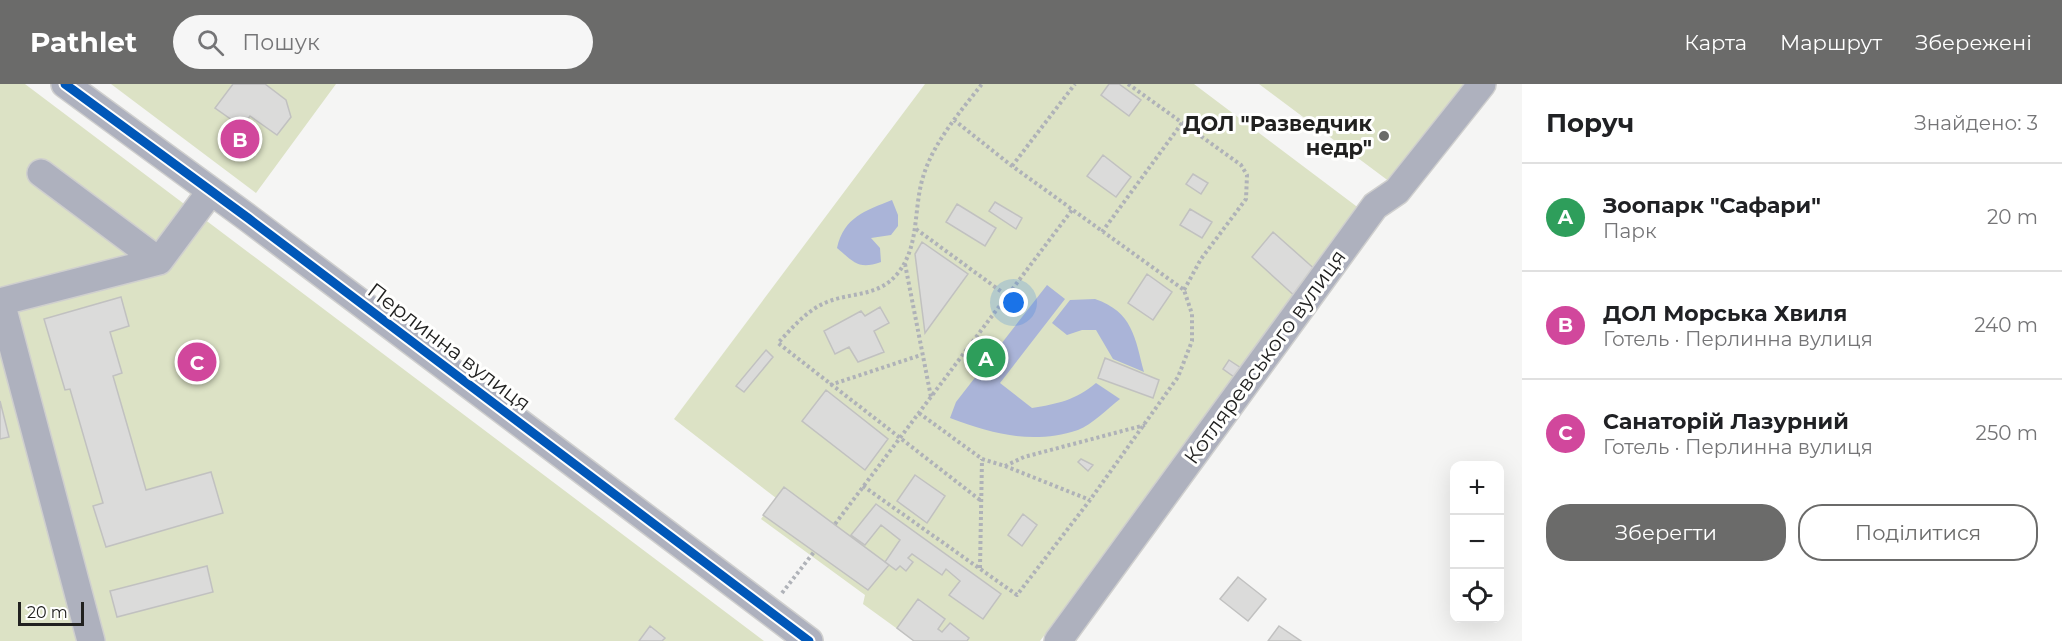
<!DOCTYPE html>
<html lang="uk">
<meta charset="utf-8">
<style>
body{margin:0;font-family:Montserrat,sans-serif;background:#f6f6f6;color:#202124}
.controls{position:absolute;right:18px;bottom:18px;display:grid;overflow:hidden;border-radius:12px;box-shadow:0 6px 24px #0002}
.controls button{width:54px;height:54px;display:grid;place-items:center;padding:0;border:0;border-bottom:2px solid #e0e0e0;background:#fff;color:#202124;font:30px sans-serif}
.scale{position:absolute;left:18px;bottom:15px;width:66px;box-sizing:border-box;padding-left:6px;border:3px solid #212120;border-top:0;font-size:16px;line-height:21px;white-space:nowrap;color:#212120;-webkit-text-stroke:4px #fffffe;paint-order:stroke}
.you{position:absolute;left:1014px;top:219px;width:21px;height:21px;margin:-15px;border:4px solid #fff;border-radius:50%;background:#1a73e8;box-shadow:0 0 0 9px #1a73e833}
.badge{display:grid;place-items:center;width:39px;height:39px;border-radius:50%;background:#6b6b6a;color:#fff;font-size:20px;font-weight:700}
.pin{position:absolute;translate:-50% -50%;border:3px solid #fff;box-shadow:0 2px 6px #0006}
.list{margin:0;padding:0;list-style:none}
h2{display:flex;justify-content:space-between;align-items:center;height:78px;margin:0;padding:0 24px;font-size:26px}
h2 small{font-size:20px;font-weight:400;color:#757577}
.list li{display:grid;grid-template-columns:39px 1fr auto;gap:18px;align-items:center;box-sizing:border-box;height:108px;padding:0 24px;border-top:2px solid #e0e0e0}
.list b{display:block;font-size:22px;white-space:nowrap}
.list p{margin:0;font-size:20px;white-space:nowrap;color:#757577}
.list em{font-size:20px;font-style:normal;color:#757577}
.actions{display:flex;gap:12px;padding:18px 24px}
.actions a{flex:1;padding:14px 0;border:2px solid #6b6b6a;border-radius:24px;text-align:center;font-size:21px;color:#6b6b6a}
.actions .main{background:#6b6b6a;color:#fff}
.icon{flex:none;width:33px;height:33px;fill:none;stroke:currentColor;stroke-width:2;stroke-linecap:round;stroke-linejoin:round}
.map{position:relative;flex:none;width:1522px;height:557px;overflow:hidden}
header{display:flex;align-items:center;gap:36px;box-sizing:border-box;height:84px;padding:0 30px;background:#6b6b6a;color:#fff}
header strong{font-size:28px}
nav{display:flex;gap:33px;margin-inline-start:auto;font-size:21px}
.search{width:420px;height:54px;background:#f6f6f6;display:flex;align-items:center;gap:15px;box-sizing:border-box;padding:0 21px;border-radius:33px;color:#757577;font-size:22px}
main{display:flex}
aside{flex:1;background:#fff}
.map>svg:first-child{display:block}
</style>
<header>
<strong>Pathlet</strong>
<div class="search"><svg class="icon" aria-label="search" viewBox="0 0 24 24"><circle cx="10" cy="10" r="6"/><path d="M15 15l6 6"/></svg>Пошук</div>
<nav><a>Карта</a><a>Маршрут</a><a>Збережені</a></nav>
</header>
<main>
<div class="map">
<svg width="1522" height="557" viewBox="0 0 1522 557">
<rect width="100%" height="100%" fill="#f5f5f4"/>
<path fill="#dce2c5" d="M0 0H25L764 557H0Z
M111 0H336L256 109Z
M925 0H1194L1364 128 1040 557H914L863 520 865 511 761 435 776 414 674 335Z
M1259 0H1480L1398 104Z"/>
<path fill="#aab4d8" d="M892 116 898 131V142L891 151 871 154 880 164 881 178C858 186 854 178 837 164 844 133 865 127 892 116Z
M1047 201 1065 215 1000 299 1032 324C1057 320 1076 316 1096 299L1120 315C1108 324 1092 341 1078 346 1032 361 994 350 950 334L956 318Z
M1095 215C1133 228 1135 254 1144 288L1113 275 1096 246H1082L1067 251 1052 239 1070 216Z"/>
<path fill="#dbdbda" stroke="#c1c1c0" stroke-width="1.5" d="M233 0H265L286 16 291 33 277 51 250 32 242 43 215 24Z
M1109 0H1119L1141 16 1129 32 1101 11Z
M1103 71 1131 93 1116 113 1087 92Z
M1193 90 1208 99 1201 110 1186 100Z
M995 118 1022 134 1016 145 989 127Z
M957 120 996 144 985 162 946 138Z
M1190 125 1212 138 1202 154 1180 141Z
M1273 148 1318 188 1298 215 1252 173Z
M922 158 968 190 925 249 915 170Z
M1147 190 1172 208 1153 236 1128 219Z
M121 213 129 242 110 248 122 289 113 292 146 406 211 388 223 429 106 463 93 422 103 419 70 305 65 306 44 235Z
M880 223 889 239 874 247 884 268 858 278 849 263 835 270 824 247 861 227 865 232Z
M766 266 773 273 744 308 736 302Z
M1105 274 1159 296 1153 314 1098 294Z
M1229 276 1244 286 1237 295 1223 285Z
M826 306 888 355 865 386 802 337Z
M0 317 9 353 0 355Z
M1081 375 1093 381 1088 387 1078 378Z
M915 391 945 412 927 439 897 417Z
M784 403 889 481 868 506 763 431Z
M876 420 1001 510 983 535 949 511 960 497 946 485 942 491 912 470 908 474 913 478 906 487 900 482 896 486 885 478 900 456 881 441 865 461 851 451Z
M1023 430 1037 441 1022 462 1008 451Z
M207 482 213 508 117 533 110 507Z
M1238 493 1266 515 1248 537 1220 515Z
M918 515 945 535 938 545 942 548 950 539 969 554 967 557H914L897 544Z
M650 542 665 554 662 557H639Z
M1279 542 1301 557H1268Z"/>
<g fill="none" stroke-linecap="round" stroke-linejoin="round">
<defs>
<path id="minor" d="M65 0 248 134 809 557
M41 89 159 177 211 107
M0 218 159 177
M1 218 91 557
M1058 557 1375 122 1397 107 1482 0"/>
</defs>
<use href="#minor" stroke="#cfcfce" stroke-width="30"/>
<path stroke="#afb2b8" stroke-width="4" stroke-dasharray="3 3" stroke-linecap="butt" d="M1128 0 1241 81 1247 91 1246 115 1201 175 1184 206
M1012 82 1075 0
M916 145 1006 211
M1102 148 1182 39
M905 180 931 313
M830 301 921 271
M919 329 982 375 1005 382 1024 373 1145 341
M1005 382 1090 416
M863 402 1017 511 1090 416 1178 293 1192 257V230L1184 206 1012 82 954 36
M980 416 778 259C792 244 807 226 827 218 852 208 879 213 898 189 920 161 913 126 923 93 933 59 960 28 982 0
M835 440 1072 126
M980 484 982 375
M782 509 814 468"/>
<use href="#minor" stroke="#aeb1be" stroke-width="27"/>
<defs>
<path id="cycleway" d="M65 0 248 134 809 557"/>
</defs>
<use href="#cycleway" stroke="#fffffe" stroke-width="13"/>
<use href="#cycleway" stroke="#0057b8" stroke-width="9"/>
</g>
<circle fill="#6b6b6a" stroke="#fffffe" stroke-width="2" cx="1384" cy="52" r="6"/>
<g text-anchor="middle" stroke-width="6" stroke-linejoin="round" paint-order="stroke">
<g font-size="21" font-weight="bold" fill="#212120" stroke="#fffffe" text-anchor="end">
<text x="1372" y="47">ДОЛ "Разведчик<tspan x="1372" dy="24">недр"</tspan></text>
</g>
<g font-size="21" fill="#212120" stroke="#fffffe">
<text transform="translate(449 263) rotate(37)" y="7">Перлинна вулиця</text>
<text transform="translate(1265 273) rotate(-54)" y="7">Котляревського вулиця</text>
</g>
</g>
</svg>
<div class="controls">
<button>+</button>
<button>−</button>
<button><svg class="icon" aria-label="locate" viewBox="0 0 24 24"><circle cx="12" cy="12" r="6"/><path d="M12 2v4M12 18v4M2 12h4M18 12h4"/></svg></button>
</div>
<div class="scale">20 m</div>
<div class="you"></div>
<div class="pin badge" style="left:986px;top:274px;background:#2e9e5b">A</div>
<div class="pin badge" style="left:240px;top:55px;background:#d1479c">B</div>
<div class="pin badge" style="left:197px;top:278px;background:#d1479c">C</div>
</div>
<aside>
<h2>Поруч<small>Знайдено: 3</small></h2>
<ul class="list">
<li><span class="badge" style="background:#2e9e5b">A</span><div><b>Зоопарк &quot;Сафари&quot;</b><p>Парк</p></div><em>20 m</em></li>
<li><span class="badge" style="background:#d1479c">B</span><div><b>ДОЛ Морська Хвиля</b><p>Готель · Перлинна вулиця</p></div><em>240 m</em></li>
<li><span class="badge" style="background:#d1479c">C</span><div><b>Санаторій Лазурний</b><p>Готель · Перлинна вулиця</p></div><em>250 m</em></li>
</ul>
<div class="actions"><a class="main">Зберегти</a><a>Поділитися</a></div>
</aside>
</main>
